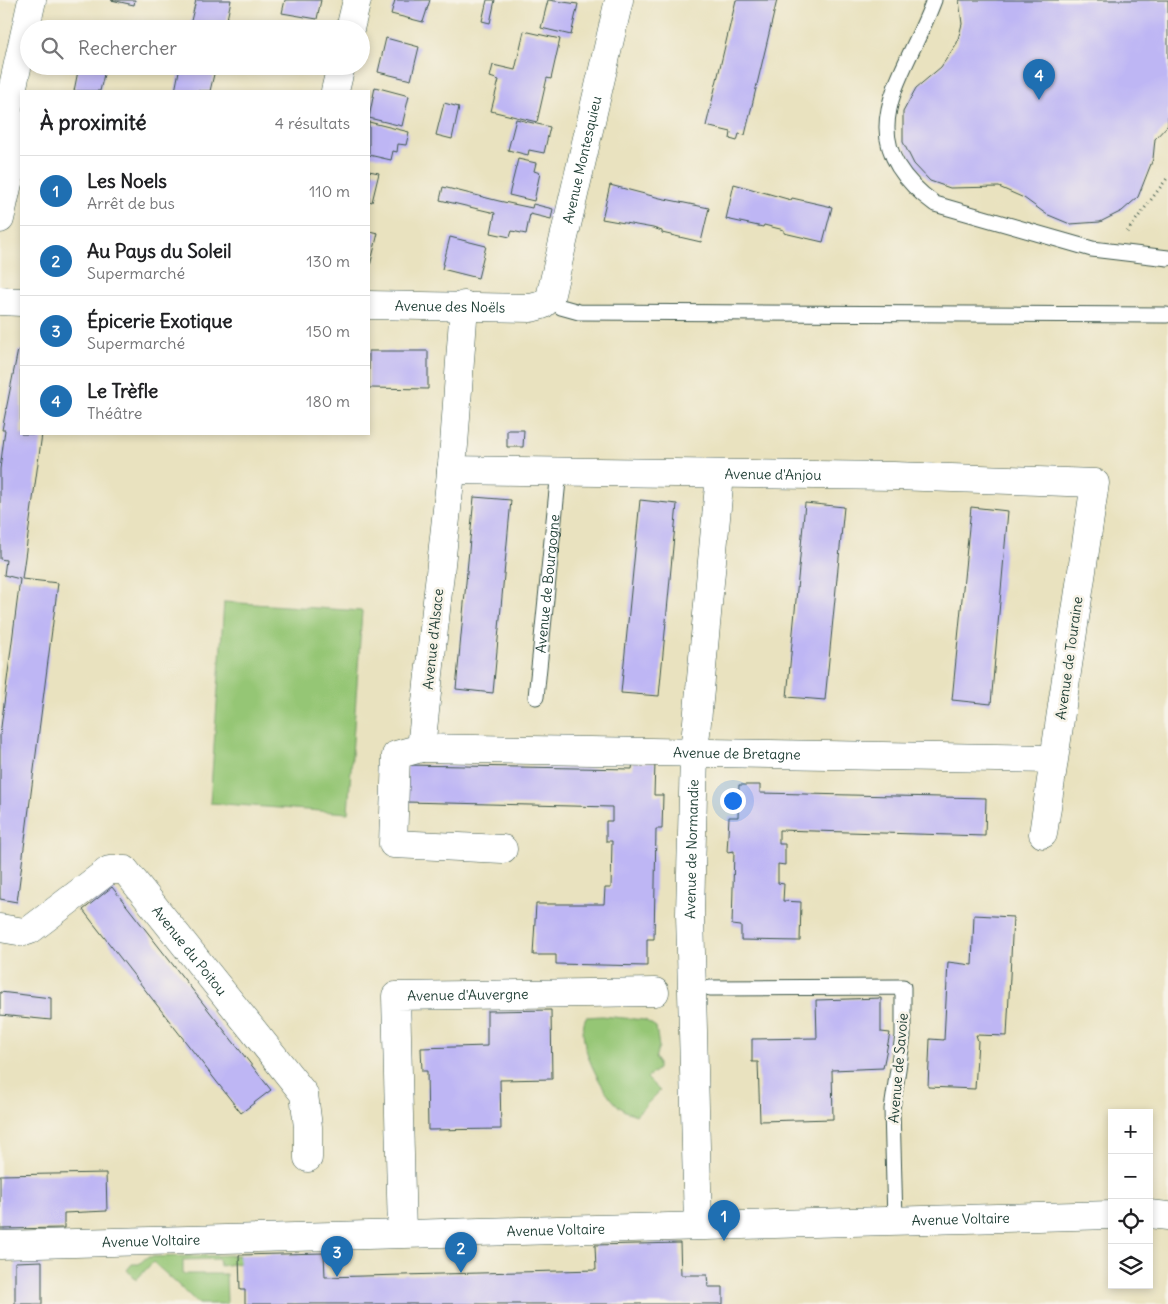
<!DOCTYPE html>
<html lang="fr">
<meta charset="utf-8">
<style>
body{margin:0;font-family:Delius,sans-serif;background:#f6f6f6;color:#202124}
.controls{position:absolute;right:15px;bottom:15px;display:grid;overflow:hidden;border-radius:0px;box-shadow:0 2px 8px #0003}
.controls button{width:45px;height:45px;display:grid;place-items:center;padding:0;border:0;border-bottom:1px solid #e0e0e0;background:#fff;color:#202124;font:25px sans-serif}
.you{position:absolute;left:732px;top:800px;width:18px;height:18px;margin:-12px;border:4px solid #fff;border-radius:50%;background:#1a73e8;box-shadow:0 0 0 8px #1a73e833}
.badge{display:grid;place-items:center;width:32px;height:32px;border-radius:50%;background:#1f6fb2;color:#fff;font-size:16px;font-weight:700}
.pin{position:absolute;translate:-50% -41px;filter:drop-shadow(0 1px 2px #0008)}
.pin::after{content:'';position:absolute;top:26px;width:18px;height:15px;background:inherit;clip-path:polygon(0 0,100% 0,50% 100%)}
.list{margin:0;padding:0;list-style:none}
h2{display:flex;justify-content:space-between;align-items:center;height:65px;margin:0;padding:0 20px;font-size:21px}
h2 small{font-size:16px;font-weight:400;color:#757577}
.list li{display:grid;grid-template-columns:32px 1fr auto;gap:15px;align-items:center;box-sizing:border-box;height:70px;padding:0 20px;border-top:1px solid #e0e0e0}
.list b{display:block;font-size:19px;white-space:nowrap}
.list p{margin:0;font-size:16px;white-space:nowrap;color:#757577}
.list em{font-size:16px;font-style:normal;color:#757577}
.icon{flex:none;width:28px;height:28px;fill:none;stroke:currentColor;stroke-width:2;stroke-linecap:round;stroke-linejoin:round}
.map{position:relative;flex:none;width:1168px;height:1304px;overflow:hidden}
.search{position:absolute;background:#fff;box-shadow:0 2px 8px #0003;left:20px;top:20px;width:350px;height:55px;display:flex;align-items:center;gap:12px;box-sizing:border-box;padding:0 18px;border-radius:28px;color:#757577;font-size:19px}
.panel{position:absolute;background:#fff;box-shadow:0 2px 8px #0003;left:20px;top:90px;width:350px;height:345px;border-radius:0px}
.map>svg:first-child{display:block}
</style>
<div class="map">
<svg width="1168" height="1304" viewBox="0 0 1168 1304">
<rect width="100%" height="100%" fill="#f7f3e8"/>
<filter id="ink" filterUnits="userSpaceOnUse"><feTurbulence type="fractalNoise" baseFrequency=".02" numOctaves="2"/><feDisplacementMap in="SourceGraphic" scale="10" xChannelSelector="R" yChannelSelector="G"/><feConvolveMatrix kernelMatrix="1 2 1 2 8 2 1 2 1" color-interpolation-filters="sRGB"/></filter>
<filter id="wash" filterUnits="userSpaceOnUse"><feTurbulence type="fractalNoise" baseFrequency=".0096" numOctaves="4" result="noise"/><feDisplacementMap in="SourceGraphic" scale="20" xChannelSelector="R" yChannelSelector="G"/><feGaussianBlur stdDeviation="1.12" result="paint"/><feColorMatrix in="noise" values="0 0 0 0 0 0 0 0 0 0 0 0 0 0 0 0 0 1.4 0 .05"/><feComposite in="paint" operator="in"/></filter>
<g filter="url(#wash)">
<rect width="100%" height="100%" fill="#e9e2bf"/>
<path fill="#95c675" stroke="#5a8254" d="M224 602 362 611 348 813 210 803Z
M602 1016 645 1020 656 1027 659 1047 655 1058 658 1063V1069L647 1078 660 1091 636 1115C632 1113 625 1112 622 1109 602 1094 574 1040 586 1017Z
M239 1255 240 1263 220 1266 219 1259 183 1260V1274H226L227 1304H199L153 1262 136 1280 127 1270 132 1264H139L147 1257Z"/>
<g id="blocks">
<path fill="#beb6f4" d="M111 0H135L134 5Z
M196 0H231L225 29H189Z
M285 0H321L317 19 282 13Z
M395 0H430L423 22 391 14Z
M487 0H495L490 23 482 21Z
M548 0 578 4 571 35 541 28Z
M736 0H777L745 135 739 134 737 141 730 139 731 132 706 126Z
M959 0H1168V125L1155 139 1153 159 1138 197 1122 211 1100 222 1070 224 1046 214 1024 198 999 187 950 188 930 181 914 164 903 142V112L916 88 941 67 957 43 962 24Z
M524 31 560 39 551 79 547 78 537 122 491 111 499 80 490 77 493 65 515 70Z
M386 38 419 47 411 80 378 72Z
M79 66H106L100 91H74Z
M180 66H216L210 91H175Z
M375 87 409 96 402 126 369 118Z
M444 103 459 107 452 139 436 135Z
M516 119 550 127 544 153 529 150 528 155 508 150Z
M369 122 409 132 406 145 398 144 397 152 393 151 391 160 369 155Z
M518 159 536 163 534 171 540 173 534 201 509 195Z
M369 171 379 173 372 202 369 201Z
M734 184 791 200 792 198 832 207 823 242 784 233V230L764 225 763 227 726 219Z
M610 185 660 198 709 208 701 242 662 233V231L653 228 602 219Z
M443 187 499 201 532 208 533 204 553 209 551 219 530 214 526 234 512 231 510 237 491 233 495 213 440 200Z
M369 231 378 233 369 270Z
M450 237 486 246 478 278 442 269Z
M18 350H21V434H42L22 579 58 583 17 902 0 899V735L20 579 4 575 6 560 0 559V469L5 430H2Z
M369 351H428V389L369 388Z
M507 430H524L523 447H507Z
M474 497 511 500 493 693 456 689Z
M640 500 677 504 659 696 621 693Z
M805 503 844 507 825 700 787 697Z
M971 507 1008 511 991 704 952 700Z
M633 762 655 763 654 795H663L662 829H656L654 939H647V966L556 964V955H533L536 904H604L605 888H611L612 841H606V821H612V807L406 802 407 765 632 769Z
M739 785H760V793L986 798 985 836 779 830V844H785V865L778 864V883L784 884 783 901 801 902 800 941 741 940V926L732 925 734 851 727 852 729 817H738Z
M112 887 271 1090 241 1113 83 910Z
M974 915 1013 917 1007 1036 976 1035 978 1041 975 1089 928 1087 930 1039 944 1040 948 962 972 965Z
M0 992 51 998V1020L0 1015Z
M881 998V1032L890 1033 883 1068 832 1070 833 1119 760 1121 758 1062H752V1039L817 1038 816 1000Z
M551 1010 552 1079 500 1080 501 1129 428 1130 427 1071H422L421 1048 487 1046V1011Z
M106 1173 107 1211 64 1213V1228L0 1229V1175Z
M680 1243 681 1275H707L708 1287H723V1304H245V1290H240L239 1255 324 1253 325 1277 596 1270 595 1245Z
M42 1261V1304H15V1262Z"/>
</g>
</g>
<g filter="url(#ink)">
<use href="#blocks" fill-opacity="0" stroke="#3d5649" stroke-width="1"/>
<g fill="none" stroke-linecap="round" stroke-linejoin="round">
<defs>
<g id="service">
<path d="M934 0C905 79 844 137 935 204L1092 249 1168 258"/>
<path d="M550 298 561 307 579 312 1167 315"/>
<path id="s1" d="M536 697 559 471"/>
<path d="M710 988 903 987V1036L892 1109 895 1221"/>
</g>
<g id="minor">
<path d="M350 29 357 0"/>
<path d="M335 91 341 66"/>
<path d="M0 301 21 302"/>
<path id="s2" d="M369 305 531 308 542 305 550 298 619 0"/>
<path d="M464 305 454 445 421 748 396 755 393 844 503 849"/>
<path id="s3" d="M451 470 894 476 1095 483 1043 834"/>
<path id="s4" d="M421 748 1053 759"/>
<path id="s5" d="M0 928 24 932 30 930 109 870H125L304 1094 308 1127V1158"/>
<path d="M1149 1214 1168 1216"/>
<path id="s6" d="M698 1225 690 914 694 754 720 475"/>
<path id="s7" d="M402 1233 396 996 655 992"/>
<path id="s8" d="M0 1245 1112 1215"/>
</g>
<path id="primary" d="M0 145 32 0
M0 219 21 125"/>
</defs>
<use href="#service" stroke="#3d5649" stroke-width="17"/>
<use href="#minor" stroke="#3d5649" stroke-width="29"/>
<use href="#primary" stroke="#3d5649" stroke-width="29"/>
<path stroke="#3d5649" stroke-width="3" stroke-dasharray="1 4" stroke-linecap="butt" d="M1127 232 1168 177"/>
<use href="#service" stroke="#fff" stroke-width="15"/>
<use href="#minor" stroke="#fff" stroke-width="28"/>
<use href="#primary" stroke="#fff" stroke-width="28"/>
</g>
</g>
<g text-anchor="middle" stroke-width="5" stroke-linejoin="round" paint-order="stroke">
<g font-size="14" fill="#1f3d34" stroke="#f7f3e8">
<text dy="5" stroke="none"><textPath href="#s2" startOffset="326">Avenue Montesquieu</textPath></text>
<text dy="5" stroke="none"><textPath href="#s2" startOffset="81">Avenue des Noëls</textPath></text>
<text dy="5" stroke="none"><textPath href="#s3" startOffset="322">Avenue d'Anjou</textPath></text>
<text dy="5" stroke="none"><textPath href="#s1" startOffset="114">Avenue de Bourgogne</textPath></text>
<text transform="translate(433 639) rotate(-84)" y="5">Avenue d'Alsace</text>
<text transform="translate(1069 658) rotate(-82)" y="5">Avenue de Touraine</text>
<text dy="5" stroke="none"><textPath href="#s4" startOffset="316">Avenue de Bretagne</textPath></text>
<text dy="5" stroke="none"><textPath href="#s6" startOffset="376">Avenue de Normandie</textPath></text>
<text dy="5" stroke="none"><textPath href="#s5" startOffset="249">Avenue du Poitou</textPath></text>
<text dy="5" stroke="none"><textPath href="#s7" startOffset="309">Avenue d'Auvergne</textPath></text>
<text transform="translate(898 1068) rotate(-85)" y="5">Avenue de Savoie</text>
<text dy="5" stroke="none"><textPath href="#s8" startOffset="961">Avenue Voltaire</textPath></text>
<text dy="5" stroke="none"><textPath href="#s8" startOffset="556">Avenue Voltaire</textPath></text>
<text dy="5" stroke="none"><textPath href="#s8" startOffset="151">Avenue Voltaire</textPath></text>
</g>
</g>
</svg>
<div class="controls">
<button>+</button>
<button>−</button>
<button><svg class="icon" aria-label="locate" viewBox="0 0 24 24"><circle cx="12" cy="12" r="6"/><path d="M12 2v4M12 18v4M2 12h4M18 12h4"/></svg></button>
<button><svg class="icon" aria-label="layers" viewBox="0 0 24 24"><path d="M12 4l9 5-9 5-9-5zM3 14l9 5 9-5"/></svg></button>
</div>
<div class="you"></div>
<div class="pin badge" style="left:724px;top:1241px">1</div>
<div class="pin badge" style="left:461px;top:1273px">2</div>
<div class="pin badge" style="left:337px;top:1277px">3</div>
<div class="pin badge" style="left:1039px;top:100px">4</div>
<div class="search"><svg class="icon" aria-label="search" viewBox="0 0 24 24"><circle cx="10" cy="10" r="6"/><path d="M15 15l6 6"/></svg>Rechercher</div>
<section class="panel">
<h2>À proximité<small>4 résultats</small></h2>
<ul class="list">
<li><span class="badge">1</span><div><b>Les Noels</b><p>Arrêt de bus</p></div><em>110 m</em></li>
<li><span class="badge">2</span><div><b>Au Pays du Soleil</b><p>Supermarché</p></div><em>130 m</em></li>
<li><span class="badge">3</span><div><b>Épicerie Exotique</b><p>Supermarché</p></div><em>150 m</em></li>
<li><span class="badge">4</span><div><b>Le Trèfle</b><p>Théâtre</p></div><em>180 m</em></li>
</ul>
</section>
</div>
